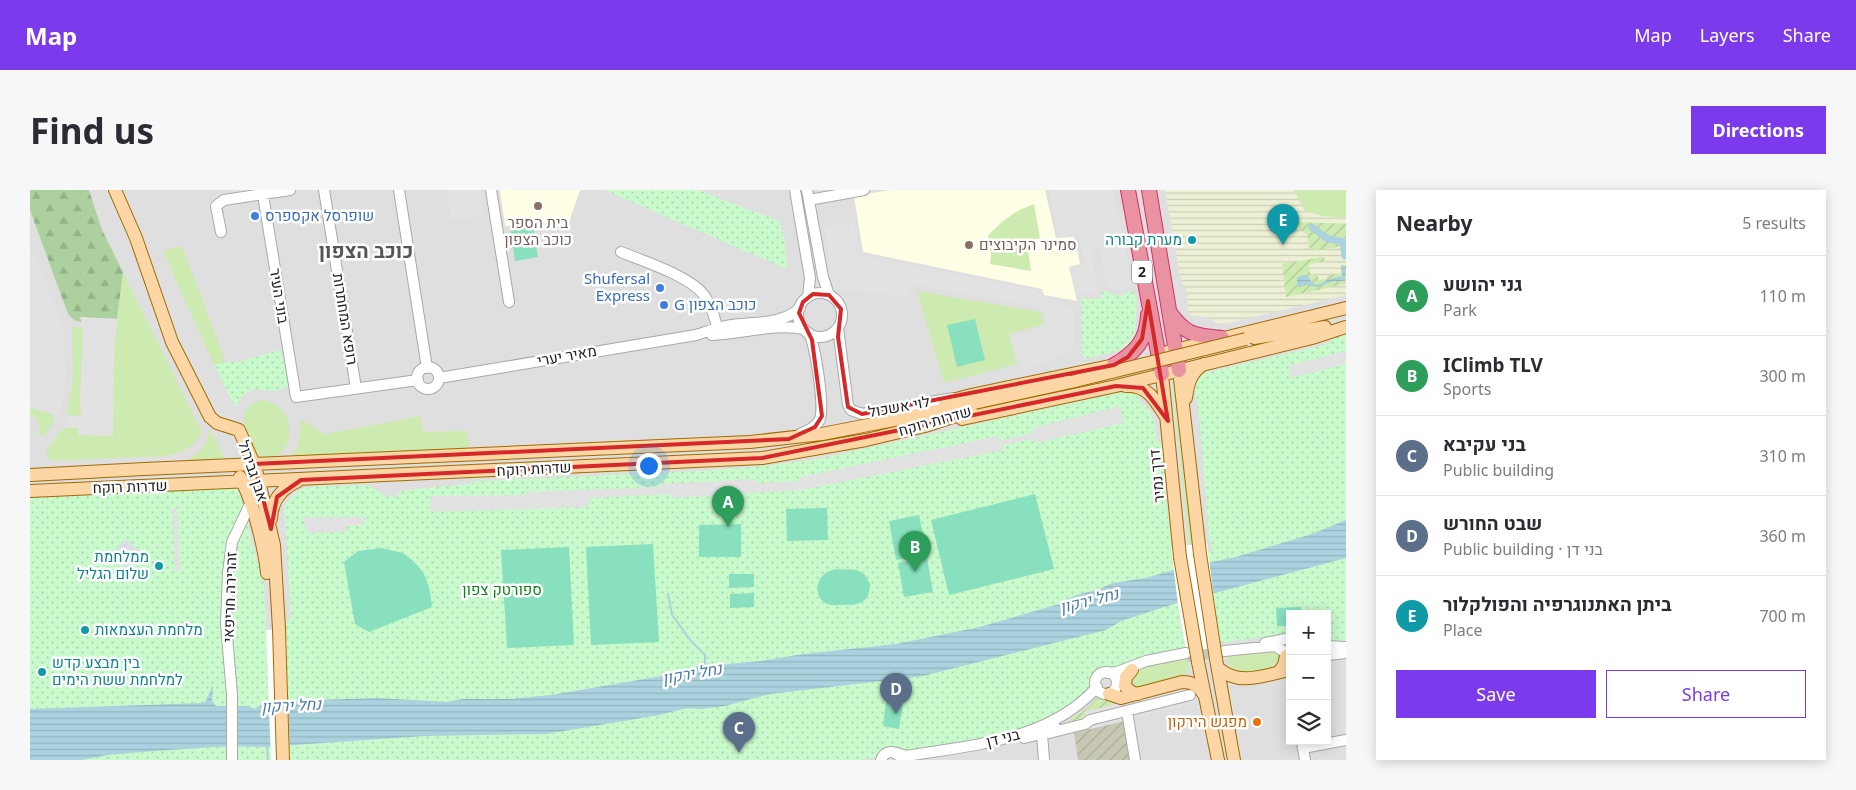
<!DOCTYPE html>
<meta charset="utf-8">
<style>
body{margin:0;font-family:"Noto Sans",Heebo,sans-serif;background:#f7f7f7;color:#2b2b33}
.controls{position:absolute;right:15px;bottom:15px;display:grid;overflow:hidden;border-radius:0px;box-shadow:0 2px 12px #0003}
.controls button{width:45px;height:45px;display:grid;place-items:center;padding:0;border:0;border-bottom:1px solid #e1e1e2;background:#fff;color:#2b2b33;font:25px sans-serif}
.you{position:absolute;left:618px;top:275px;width:18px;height:18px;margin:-12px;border:4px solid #fff;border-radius:50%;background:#1a73e8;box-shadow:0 0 0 8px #1a73e833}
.badge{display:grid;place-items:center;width:32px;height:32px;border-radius:50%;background:#7c3aed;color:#fff;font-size:16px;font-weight:700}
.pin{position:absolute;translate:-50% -41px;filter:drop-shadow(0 1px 2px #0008)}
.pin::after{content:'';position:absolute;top:26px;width:18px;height:15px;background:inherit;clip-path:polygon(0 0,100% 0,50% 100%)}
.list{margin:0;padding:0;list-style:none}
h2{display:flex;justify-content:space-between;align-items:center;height:65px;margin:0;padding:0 20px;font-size:21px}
h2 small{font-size:16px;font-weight:400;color:#7c7c81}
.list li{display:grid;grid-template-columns:32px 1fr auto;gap:15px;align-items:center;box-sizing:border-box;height:80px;padding:0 20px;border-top:1px solid #e1e1e2}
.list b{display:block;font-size:19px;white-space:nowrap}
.list p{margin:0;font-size:16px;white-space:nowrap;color:#7c7c81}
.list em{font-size:16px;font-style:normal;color:#7c7c81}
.actions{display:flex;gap:10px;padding:15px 20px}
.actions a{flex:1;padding:11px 0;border:1px solid #7c3aed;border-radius:0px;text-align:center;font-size:18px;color:#7c3aed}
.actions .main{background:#7c3aed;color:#fff}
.icon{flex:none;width:28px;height:28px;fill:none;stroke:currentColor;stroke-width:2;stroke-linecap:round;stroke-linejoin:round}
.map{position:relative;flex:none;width:1316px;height:570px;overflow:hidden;border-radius:0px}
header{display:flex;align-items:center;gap:30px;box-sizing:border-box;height:70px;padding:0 25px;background:#7c3aed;color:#fff}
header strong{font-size:24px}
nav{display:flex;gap:28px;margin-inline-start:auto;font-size:18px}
.intro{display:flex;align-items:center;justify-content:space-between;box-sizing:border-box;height:120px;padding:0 30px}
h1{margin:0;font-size:35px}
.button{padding:12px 22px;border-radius:0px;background:#7c3aed;color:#fff;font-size:18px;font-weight:700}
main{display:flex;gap:30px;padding:0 30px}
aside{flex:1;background:#fff;border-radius:0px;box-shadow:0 2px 12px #0003}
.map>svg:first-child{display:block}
</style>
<header>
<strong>Map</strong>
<nav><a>Map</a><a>Layers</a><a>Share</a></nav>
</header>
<div class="intro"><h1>Find us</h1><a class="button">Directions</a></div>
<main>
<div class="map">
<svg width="1316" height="570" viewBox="0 0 1316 570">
<defs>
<pattern id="construction-furrows" width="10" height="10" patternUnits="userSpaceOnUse" patternTransform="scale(1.25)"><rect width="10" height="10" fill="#c7c7b4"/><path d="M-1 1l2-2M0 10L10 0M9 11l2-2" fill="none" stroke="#abab9a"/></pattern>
<pattern id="farmland-rules" width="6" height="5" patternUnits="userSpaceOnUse" patternTransform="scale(1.25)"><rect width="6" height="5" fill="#eef0d5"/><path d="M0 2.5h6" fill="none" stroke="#ccceb7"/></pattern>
<pattern id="forest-firs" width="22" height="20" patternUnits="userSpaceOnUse" patternTransform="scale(1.25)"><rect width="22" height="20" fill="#add19e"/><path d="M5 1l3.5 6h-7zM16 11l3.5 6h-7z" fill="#95b388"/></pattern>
<pattern id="park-dots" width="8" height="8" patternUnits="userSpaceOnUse" patternTransform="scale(1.25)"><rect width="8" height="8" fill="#c8facc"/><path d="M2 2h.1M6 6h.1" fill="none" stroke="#acd6af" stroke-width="1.8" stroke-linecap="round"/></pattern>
<pattern id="garden-furrows" width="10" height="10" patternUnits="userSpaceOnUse" patternTransform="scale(1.25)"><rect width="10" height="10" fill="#cdebb0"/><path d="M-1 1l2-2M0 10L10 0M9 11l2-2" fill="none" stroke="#b0c997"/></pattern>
<pattern id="water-rules" width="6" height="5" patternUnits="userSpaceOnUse" patternTransform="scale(1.25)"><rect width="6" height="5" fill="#aad3df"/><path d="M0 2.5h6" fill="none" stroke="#92b5bf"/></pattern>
</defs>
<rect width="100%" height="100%" fill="#f2efe9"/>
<path fill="#e0dfdf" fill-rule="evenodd" d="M0 0H1316V570H0ZM1260 424H1297V551H1260Z"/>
<path fill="#ffffe5" d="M470 0H550L539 32 475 36Z
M860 0H1015L1026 48 1044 47 1050 74 1039 77 1047 111 1014 105 1012 99 833 62 824 6Z"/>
<path fill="url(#construction-furrows)" d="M1095 531 1101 570H1048L1044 543Z"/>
<path fill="url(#farmland-rules)" d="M1135 0H1316V105L1190 135 1180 128 1160 125 1158 120 1157 101 1151 90Z"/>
<path fill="#cdebb0" d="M1264 0H1316V28L1293 26 1275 21Z
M1004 14 1010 48 997 52 1001 81 960 74 961 65 958 46C972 30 985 21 1004 14Z
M152 56 196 172 184 175 133 61Z
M93 82 172 242C164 258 152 262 137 266L22 271 17 266V258L33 238H49L48 244 83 246 84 158Z
M887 101 1011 122 1014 134 979 144 987 174 914 193Z
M45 136 53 138 50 215 52 218 50 226 43 227 37 223 43 190 42 139Z
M1142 189H1146L1163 363 1160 364Z
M233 210C278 218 259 284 227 265 218 245 199 218 233 210Z
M0 217 23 224C26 234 19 240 12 246L9 245C10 237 10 228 0 225Z
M390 226 394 242 437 241 440 261 257 271C272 255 269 249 270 229L295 244Z
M179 239 196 270 158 272 157 270C170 263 178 254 179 239Z
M1243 461 1251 469 1245 478C1227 482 1201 493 1196 466Z
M1156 469 1159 477 1155 487 1104 499 1099 488C1112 473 1136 472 1156 469Z"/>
<path fill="url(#forest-firs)" d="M0 0H59L72 40 93 82 87 129 51 127V132L44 130 38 124 0 20Z"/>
<path fill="url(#park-dots)" d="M574 0H668L749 31 755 53 757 79Z
M1073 100 1090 106 1103 100 1107 108 1105 146 1098 154 1088 161 1054 169 1052 159 1051 108 1070 109Z
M1316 144V330L1282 344 1206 367 1143 380 1116 388 1083 393 1067 400 1046 405 1029 414 950 437 866 454 774 464 731 471 689 475 671 473 666 477 626 487 521 505 481 509H432L417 512 347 508 259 511 235 513 224 519 219 516H186L182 510 183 497 176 511 173 513 0 519V308L152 298 206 297 210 302 224 361 234 393 236 440 256 439V434L261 427 254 314 271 299 288 296 339 295 354 306 366 307 371 301 377 300 439 294 447 291 667 281 722 277 788 269 1096 201 1108 202 1111 214 1118 216 1125 234 1127 253H1132L1137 317 1144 367 1182 361 1179 347 1170 234 1165 200V191L1170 184 1298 154 1307 146Z
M251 160 259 196 247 201 226 199 213 205 205 217 184 175 196 172H208Z
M1316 368V452L1297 450V424H1260V443L1190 453 1184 416 1148 421 1155 458 1146 459 1083 480H1072L1067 483 1061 498 1036 519 998 537 931 553 875 562 851 563 842 568 829 570H52L77 565 124 561 200 556 234 557 394 546 629 525 657 518 671 519 695 516 740 504 893 486 1076 440 1091 431 1147 413Z"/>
<path fill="url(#garden-furrows)" d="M1269 32 1316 34V56L1280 61 1277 44 1270 40Z
M1292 67 1297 71 1279 74 1280 83 1288 86 1289 90 1296 89 1300 83 1304 85 1312 83 1311 75H1316V94L1256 107 1252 74Z
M1070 505 1090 513 1054 522 1056 531 1026 539 1056 519Z"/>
<path fill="#88e0be" d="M503 33 508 67 485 71 480 37Z
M945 129 955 170 927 177 917 135Z
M1005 304 1024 379 919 405 901 330Z
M797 318 798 350 757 351 756 319Z
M889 325 897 364 866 370 859 331Z
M711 334V367H669V335Z
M623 354 629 452 561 455 556 357Z
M539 357 544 455 477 458 471 360Z
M351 358C358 360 368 361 374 364 395 378 400 393 402 417L339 442 325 434 314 372 328 361Z
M897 368 903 402 874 407 868 373Z
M827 380 835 385 840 394C839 415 828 415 810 415 805 415 800 416 795 413 783 405 786 386 800 381 807 378 819 380 827 380Z
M699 384H724V397L699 398Z
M724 403V417L700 418V404Z
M1271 417 1272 424H1260V436H1247L1246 418Z
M856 511 873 514 869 539 853 536Z"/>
<path fill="#e2e2e2" d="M417 0H450L454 26 422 31Z
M1019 0H1083L1102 94 1093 101 1078 98 1070 59 1061 61 1069 105 1046 102 1041 78 1055 76 1048 43 1028 47Z
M824 34 830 65 1010 101 1013 107 1045 118 1044 160 992 181 981 147 1017 136 1013 118 881 94 877 106 803 100 795 36Z
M5 64 30 130 34 144 36 184 34 207 29 226 0 217V65Z
M50 127 87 129 84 158 83 246 48 245V238H33L37 225 48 227 52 223V218L50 215 53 138Z
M1316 161V174L1261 188 1258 176Z
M1090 216 1094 233 1005 253 1003 249 973 255 974 260 771 300 642 308 641 304 559 308V317L400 322V306L496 305V302L628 297 633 294 725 289 726 293 770 291V287L969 246 970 251 999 244 1002 242 1003 238Z
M142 318H147L150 380 145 381Z
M272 327H337L331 335 317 336V342L278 343Z
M1160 496 1165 513 1058 539 1054 522Z"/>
<path fill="#dddde8" d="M95 349 112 363 98 379 81 365Z"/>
<path fill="url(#water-rules)" d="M1316 76 1315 91H1304L1288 97 1277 95 1269 97 1267 94V87L1274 85 1278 86 1282 93 1287 95 1300 89 1312 86 1311 77Z
M1316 330V368L1147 413 1091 431 1076 440 893 486 740 504 695 516 671 519 657 518 629 525 516 544 394 546 234 557 200 556 124 561 77 565 52 570H0V519L173 513 176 511 183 495 182 510 186 516H219L224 519 235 513 259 511 347 508 417 512 432 509H481L521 505 626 487 666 477 671 473 689 475 731 471 774 464 866 454 950 437 1029 414 1046 405 1067 400 1083 393 1116 388 1143 380 1206 367 1282 344Z"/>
<path fill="#fff" d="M1177 353 1191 466 1158 471 1148 415 1141 357Z
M256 439 260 570H241L236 440Z"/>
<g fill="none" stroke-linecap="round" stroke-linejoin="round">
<path stroke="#aad3df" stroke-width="2" d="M638 404 642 425 661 451 675 465V476
M237 555 238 570"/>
<path stroke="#aad3df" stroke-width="7" d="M1282 37 1296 48 1313 52 1315 66"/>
<path stroke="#c8c6c1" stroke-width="10" stroke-dasharray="10 5" stroke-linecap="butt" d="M1157 467 1191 462"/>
<defs>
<path id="minor" d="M294 0 326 198
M369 0 397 178
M461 0 479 112
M765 0 780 88 778 107
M777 0 793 87 799 105
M233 5 266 207 388 190
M779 10 834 0
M191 42 186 16 194 10 260 0
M591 62C613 71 660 86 674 105 682 116 686 130 688 144
M768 125a22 22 0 1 1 44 0a22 22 0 1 1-44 0Z
M808 138 818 215 821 220 832 224 923 208
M682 145C713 144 744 133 774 139
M387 188a11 11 0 1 1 22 0a11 11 0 1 1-22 0Z
M409 188 666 145C676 142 686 138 696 136 721 131 751 136 770 118
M770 244C777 241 785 238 789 231 796 220 785 156 779 143
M1235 453 1260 448
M1297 456 1316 457
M1194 461 1245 456 1253 461 1259 471
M1297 465 1316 463
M1065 493a11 11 0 1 1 22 0a11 11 0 1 1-22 0Z
M1078 483 1087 482 1116 471 1156 463
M1097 521 1105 570
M1014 539 1012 544 1014 570
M1019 543 1055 534 1060 530 1160 505
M994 548 1007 545 1025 537
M1272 552 1275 570
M1273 558 1316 550
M867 563 876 566C942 555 1019 551 1067 497
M202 570V505L196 434 198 383 202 352 220 314
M851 570C854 561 864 559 870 567"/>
<path id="major" d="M85 0 106 48 142 152 180 227 187 233 209 240 224 274 229 291 244 355 249 439 253 570
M1224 148 1295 137
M1137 162 1316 118
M1149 180 1170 364
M1132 184 1150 367
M1096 196C1118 195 1125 210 1136 227
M1156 208C1158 193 1161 182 1174 174
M915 212 941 205 1094 173
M932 229 1086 196 1282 148 1316 137
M0 285 114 279 720 252 792 244 879 227 1041 192
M210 287C223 312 234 355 237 383
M0 301 732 268 836 250 895 236 941 221
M241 329C242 310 251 299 268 291
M1186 469 1204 570
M1168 472 1188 570
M1188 478C1208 496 1232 486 1255 481L1260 478
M1102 480 1096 487 1095 496 1101 502 1108 504
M1249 482 1254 475 1256 466
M1079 504 1091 508 1152 492C1164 492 1168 496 1175 506"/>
<path id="highway" d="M1098 0 1132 184
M1119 0 1149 180
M1140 123C1157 146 1165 145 1192 148
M1084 175C1105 163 1117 150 1118 125"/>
</defs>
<use href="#minor" stroke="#a9a9a9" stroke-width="12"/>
<use href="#major" stroke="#a06b00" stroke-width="14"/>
<use href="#highway" stroke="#dc2a67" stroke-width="16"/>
<use href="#minor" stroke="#fff" stroke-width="10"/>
<use href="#major" stroke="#fcd6a4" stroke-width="12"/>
<use href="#highway" stroke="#e892a2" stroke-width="14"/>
<defs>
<path id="major-bridge" d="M1041 192 1216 149
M1170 364 1186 469
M1150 367 1168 472"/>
</defs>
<use href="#major-bridge" stroke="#a06b00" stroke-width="14" stroke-linecap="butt"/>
<use href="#major-bridge" stroke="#fcd6a4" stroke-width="12"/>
</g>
<path fill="none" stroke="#d62828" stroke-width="4" stroke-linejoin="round" d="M783 104 799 105 811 119 808 147 818 217 832 224 1084 175 1098 167 1112 149 1118 111 1138 231 1113 198 1086 196 732 268 271 290 247 307 241 339 224 274 759 249 785 237 792 226 782 150 769 123 773 112Z"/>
<g fill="#8d6e63" stroke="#fff" stroke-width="2">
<circle cx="508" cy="16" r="5"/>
<circle cx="939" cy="55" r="5"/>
</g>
<g fill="#3f7fe0" stroke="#fff" stroke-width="2">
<circle cx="225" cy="26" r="5"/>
<circle cx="630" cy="98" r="5"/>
<circle cx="634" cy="115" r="5"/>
</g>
<g fill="#0f9aa8" stroke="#fff" stroke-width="2">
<circle cx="1162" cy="50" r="5"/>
<circle cx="129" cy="376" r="5"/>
<circle cx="55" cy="440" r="5"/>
<circle cx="12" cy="482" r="5"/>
</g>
<circle fill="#e8710a" stroke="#fff" stroke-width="2" cx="1227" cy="532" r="5"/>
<g text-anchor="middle" stroke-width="5" stroke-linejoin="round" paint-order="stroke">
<rect fill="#fff" stroke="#646464" stroke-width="1" x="1102" y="70.5" width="20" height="23" rx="4"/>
<g font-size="14" font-weight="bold" fill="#222">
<text x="1112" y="87">2</text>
</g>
<g font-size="15" fill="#366cbe" stroke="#fff" text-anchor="start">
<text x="235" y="31">שופרסל אקספרס</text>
<text x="620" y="94" text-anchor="end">Shufersal<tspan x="620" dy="17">Express</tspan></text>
<text x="644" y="120">G כוכב הצפון</text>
</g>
<g font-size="15" fill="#785e54" stroke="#fff">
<text x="508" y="38">בית הספר<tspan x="508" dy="17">כוכב הצפון</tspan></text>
<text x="949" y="60" text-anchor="start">סמינר הקיבוצים</text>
</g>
<g font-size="15" fill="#0d838f" stroke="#fff" text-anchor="end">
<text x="1152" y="55">מערת קבורה</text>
<text x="119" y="372">ממלחמת<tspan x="119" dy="17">שלום הגליל</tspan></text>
<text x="65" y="445" text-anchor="start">מלחמת העצמאות</text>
<text x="22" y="478" text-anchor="start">בין מבצע קדש<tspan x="22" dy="17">למלחמת ששת הימים</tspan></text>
</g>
<g font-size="15" fill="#222" stroke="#fff">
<text transform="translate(249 106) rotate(81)" y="5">בוני העיר</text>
<text transform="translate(315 129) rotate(81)" y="5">רופא המחתרות</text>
<text transform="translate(537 166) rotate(-10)" y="5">מאיר יערי</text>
<text transform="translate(869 217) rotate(-10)" y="5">לוי אשכול</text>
<text transform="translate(905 231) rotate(-16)" y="5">שדרות רוקח</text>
<text transform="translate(504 279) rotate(-3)" y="5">שדרות רוקח</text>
<text transform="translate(223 281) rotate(71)" y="5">אבן גבירול</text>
<text transform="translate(1127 286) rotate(-95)" y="5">דרך נמיר</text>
<text transform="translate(100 297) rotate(-2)" y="5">שדרות רוקח</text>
<text transform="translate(200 407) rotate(-88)" y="5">זהרירה חריפאי</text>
<text transform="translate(973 548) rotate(-14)" y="5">בני דן</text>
</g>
<g font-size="15" fill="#0c8416" stroke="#fff">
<text x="472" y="405">ספורטק צפון</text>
</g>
<g font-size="15" fill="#c56008" stroke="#fff" text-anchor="end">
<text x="1217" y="537">מפגש הירקון</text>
</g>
<g font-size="16" font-style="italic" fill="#4a7aab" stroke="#fff">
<text transform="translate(1059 410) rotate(-14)" y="6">נחל ירקון</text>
<text transform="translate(662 483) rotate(-10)" y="6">נחל ירקון</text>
<text transform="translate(261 515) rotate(-3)" y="6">נחל ירקון</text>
</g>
<g font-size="20" font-weight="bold" fill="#555" stroke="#fff">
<text x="336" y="68">כוכב הצפון</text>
</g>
</g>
</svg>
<div class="controls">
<button>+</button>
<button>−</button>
<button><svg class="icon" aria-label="layers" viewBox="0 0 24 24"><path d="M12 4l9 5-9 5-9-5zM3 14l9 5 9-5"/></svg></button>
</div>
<div class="you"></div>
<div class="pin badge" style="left:698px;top:337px;background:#2e9e5b">A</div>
<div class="pin badge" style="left:885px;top:382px;background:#2e9e5b">B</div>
<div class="pin badge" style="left:709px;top:563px;background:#5c6f8a">C</div>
<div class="pin badge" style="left:866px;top:524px;background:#5c6f8a">D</div>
<div class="pin badge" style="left:1253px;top:55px;background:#0f9aa8">E</div>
</div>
<aside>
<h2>Nearby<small>5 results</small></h2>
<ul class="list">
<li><span class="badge" style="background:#2e9e5b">A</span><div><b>גני יהושע</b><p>Park</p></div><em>110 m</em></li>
<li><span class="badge" style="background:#2e9e5b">B</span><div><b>IClimb TLV</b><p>Sports</p></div><em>300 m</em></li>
<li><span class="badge" style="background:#5c6f8a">C</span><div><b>בני עקיבא</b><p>Public building</p></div><em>310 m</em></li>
<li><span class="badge" style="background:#5c6f8a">D</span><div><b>שבט החורש</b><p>Public building · בני דן</p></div><em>360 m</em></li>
<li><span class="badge" style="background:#0f9aa8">E</span><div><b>ביתן האתנוגרפיה והפולקלור</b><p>Place</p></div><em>700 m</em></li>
</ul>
<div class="actions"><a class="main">Save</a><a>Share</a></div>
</aside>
</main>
